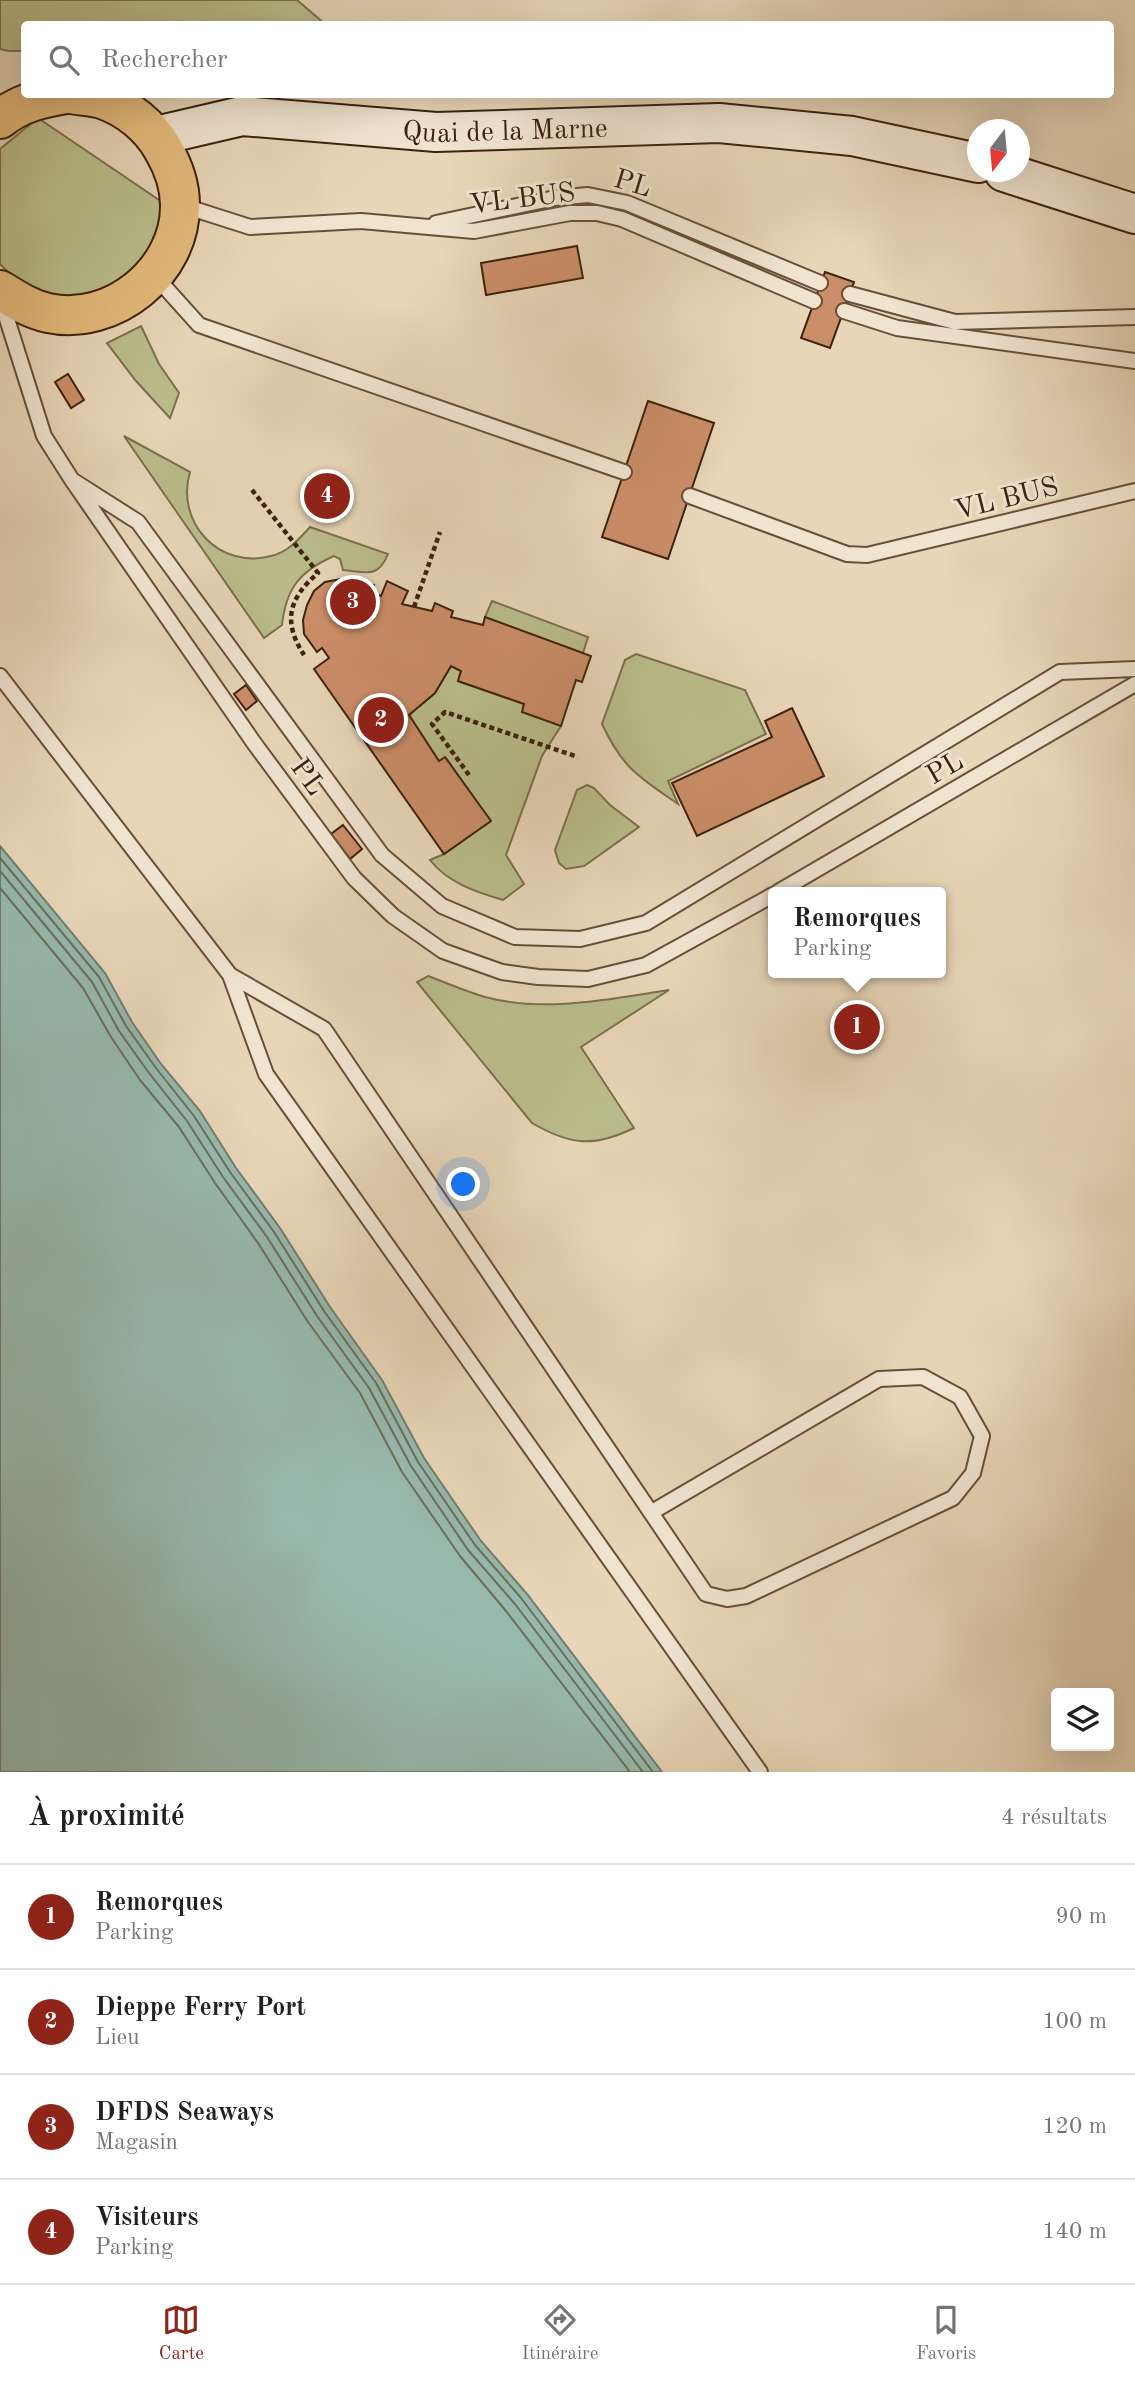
<!DOCTYPE html>
<html lang="fr">
<meta charset="utf-8">
<style>
body{margin:0;font-family:"Old Standard TT",serif;background:#f6f6f6;color:#202124}
.controls{position:absolute;right:21px;bottom:21px;display:grid;overflow:hidden;border-radius:7px;box-shadow:0 7px 28px #0002}
.controls button{width:63px;height:63px;display:grid;place-items:center;padding:0;border:0;border-bottom:2px solid #e0e0e0;background:#fff;color:#202124;font:35px sans-serif}
.compass{position:absolute;left:967px;top:119px;width:63px;height:63px;border-radius:50%;background:#fff;box-shadow:0 7px 28px #0002;rotate:196deg}
.you{position:absolute;left:464px;top:1185px;width:24px;height:24px;margin:-18px;border:5px solid #fff;border-radius:50%;background:#1a73e8;box-shadow:0 0 0 10px #1a73e833}
.badge{display:grid;place-items:center;width:46px;height:46px;border-radius:50%;background:#8f2418;color:#fff;font-size:23px;font-weight:700}
.pin{position:absolute;translate:-50% -50%;border:4px solid #fff;box-shadow:0 2px 7px #0006}
.popup{position:absolute;left:768px;top:887px;width:178px;height:91px;box-sizing:border-box;display:grid;place-content:center;border-radius:7px;background:#fff;filter:drop-shadow(0 2px 5px #0005);font-size:23px;white-space:nowrap;color:#757577}
.popup b{font-size:26px;color:#202124}
.popup::after{content:'';position:absolute;left:50%;top:100%;margin-left:-14px;border:14px solid transparent;border-top-color:#fff}
.list{margin:0;padding:0;list-style:none}
h2{display:flex;justify-content:space-between;align-items:center;height:91px;margin:0;padding:0 28px;font-size:30px}
h2 small{font-size:23px;font-weight:400;color:#757577}
.list li{display:grid;grid-template-columns:46px 1fr auto;gap:21px;align-items:center;box-sizing:border-box;height:105px;padding:0 28px;border-top:2px solid #e0e0e0}
.list b{display:block;font-size:26px;white-space:nowrap}
.list p{margin:0;font-size:23px;white-space:nowrap;color:#757577}
.list em{font-size:23px;font-style:normal;color:#757577}
.icon{flex:none;width:38px;height:38px;fill:none;stroke:currentColor;stroke-width:2;stroke-linecap:round;stroke-linejoin:round}
.map{position:relative;flex:none;width:1135px;height:1772px;overflow:hidden}
.search{position:absolute;background:#fff;box-shadow:0 7px 28px #0002;left:21px;right:21px;top:21px;height:77px;display:flex;align-items:center;gap:18px;box-sizing:border-box;padding:0 24px;border-radius:7px;color:#757577;font-size:26px}
.sheet{height:511px;background:#fff}
nav{display:flex;justify-content:space-around;align-items:center;box-sizing:border-box;height:98px;border-top:2px solid #e0e0e0;background:#fff;font-size:19px;color:#757577}
nav a{display:grid;justify-items:center;gap:4px}
nav .on{color:#8f2418}
.map>svg:first-child{display:block}
</style>
<div class="map">
<svg width="1135" height="1772" viewBox="0 0 1135 1772">
<rect width="100%" height="100%" fill="#e8d6b8"/>
<filter id="stains"><feTurbulence type="fractalNoise" baseFrequency=".00286" numOctaves="4"/><feColorMatrix values="0 0 0 0 .2 0 0 0 0 .09 0 0 0 0 .02 0 0 0 .5 -.17"/></filter>
<radialGradient id="worn" r=".72"><stop offset=".6" stop-color="#630" stop-opacity="0"/><stop offset="1" stop-color="#630" stop-opacity=".3"/></radialGradient>
<path fill="#babd8c" stroke="#7c704c" stroke-width="2" d="M0 0H297L325 24H24V51H9L0 49Z
M38 118 162 202C160 220 158 237 148 254 129 290 77 308 39 293 23 287 11 276 0 264V149Z
M141 326 159 364 179 393 170 418 136 381 107 343Z
M124 436 190 472C175 522 219 570 271 556 288 552 298 540 310 527L388 554C378 579 366 572 343 570L340 559 334 556C300 571 286 588 282 625L264 638Z
M492 601 588 637 583 653 485 617Z
M636 654 745 690 766 734 668 781 678 804C639 777 623 769 602 724L625 660Z
M451 666 461 671 458 681 524 704 523 711 561 726 542 756 506 855 524 884 503 900C476 892 448 883 430 860L444 854 490 821 446 758 439 761 409 715 435 693Z
M587 785 594 788 610 805 639 827 584 866 566 869 559 863 555 850 577 790Z
M428 976C447 983 465 991 485 997 545 1013 609 999 669 990L581 1047 634 1128C593 1148 570 1145 532 1123L417 982Z"/>
<path fill="#97b9ad" stroke="#737d6d" stroke-width="2" d="M0 846 105 973 132 1022 161 1064 200 1111 236 1168 280 1228 330 1307 382 1380 424 1458 481 1541 527 1594 662 1772H0Z"/>
<g fill="none" stroke-linecap="round" stroke-linejoin="round">
<path stroke="#6a6e5c" stroke-width="2" d="M0 858 99 977 126 1026 156 1068 194 1116 230 1172 274 1232 324 1311 376 1383 418 1462 475 1545 521 1598 653 1772
M0 871 92 982 119 1031 149 1073 187 1121 223 1177 267 1237 317 1316 369 1388 411 1466 468 1550 515 1604 643 1772
M0 888 83 988 111 1037 140 1080 179 1127 215 1183 258 1243 308 1322 360 1393 402 1472 460 1556 506 1611 630 1772"/>
</g>
<path fill="#cb8e68" stroke="#3d220c" stroke-width="2" d="M577 246 583 278 486 295 481 263Z
M825 272 854 282 830 348 801 338Z
M68 374 84 400 71 408 55 382Z
M648 401 714 423 668 559 602 537Z
M352 577 374 585 371 592 381 596 387 581 408 591 402 604 432 611 435 603 453 611 451 617 483 625 485 617 591 656 582 682 576 680 561 726 522 712 524 704 458 681 461 671 451 666 435 693 409 715 439 761 445 757 491 821 444 854 314 669 329 658 322 648 317 652 304 634 303 620 307 605 314 591 325 582Z
M246 685 257 701 246 710 234 694Z
M792 708 824 776 697 836 672 783 772 737 765 721Z
M343 825 362 849 350 859 331 834Z"/>
<g fill="none" stroke-linecap="round" stroke-linejoin="round">
<defs>
<path id="lane" d="M181 205 250 227 361 221 474 231 570 213H597L622 219 814 301
M436 223 555 198 588 195 627 203 820 283
M155 276 199 325 624 472
M850 294 955 322 1135 317
M1 300 44 436 72 480 254 743 354 878 393 916 443 951 502 972 538 977 588 979 646 965 773 895
M844 311 897 328 1135 361
M72 480 138 522 382 855 442 906 515 937 580 939 646 923 1060 672 1135 669
M690 496 847 554 867 555 1135 491
M0 676 230 975 266 1074 760 1772
M778 892 1135 684
M230 975 324 1029 706 1594 727 1599 746 1596 953 1498 973 1473 982 1436 960 1397 923 1377 879 1379 652 1512"/>
<g id="secondary">
<path id="s1" d="M156 136 242 116 436 132 719 123 852 136 978 163"/>
<path d="M1004 172 1135 214"/>
</g>
<path id="primary" d="M0 119C20 103 41 98 66 94
M0 290C16 300 30 309 48 313 113 327 181 271 180 205 180 185 173 166 163 149 150 126 128 108 102 99 93 96 81 96 71 94"/>
</defs>
<use href="#lane" stroke="#684f37" stroke-width="18"/>
<use href="#secondary" stroke="#3d220c" stroke-width="42"/>
<use href="#primary" stroke="#3d220c" stroke-width="42"/>
<path stroke="#3d220c" stroke-width="4.5" stroke-dasharray="5 3.5" stroke-linecap="butt" d="M252 490 318 573C289 598 282 621 304 655
M414 607 440 532
M469 775 432 724 445 712 578 757"/>
<use href="#lane" stroke="#f0e4d1" stroke-width="14"/>
<use href="#secondary" stroke="#f0e4d1" stroke-width="38"/>
<use href="#primary" stroke="#e4bb7c" stroke-width="38"/>
</g>
<g text-anchor="middle" stroke-width="6" stroke-linejoin="round" paint-order="stroke">
<g font-size="28" fill="#3d220c" stroke="#f0e4d1">
<text dy="10" stroke="none"><textPath href="#s1" startOffset="352">Quai de la Marne</textPath></text>
<text transform="translate(633 182) rotate(17)" y="10">PL</text>
<text transform="translate(522 197) rotate(-7)" y="10">VL BUS</text>
<text transform="translate(1006 497) rotate(-14)" y="10">VL BUS</text>
<text transform="translate(944 767) rotate(-30)" y="10">PL</text>
<text transform="translate(309 776) rotate(54)" y="10">PL</text>
</g>
</g>
<rect width="100%" height="100%" filter="url(#stains)"/>
<rect width="100%" height="100%" fill="url(#worn)"/>
</svg>
<div class="controls">
<button><svg class="icon" aria-label="layers" viewBox="0 0 24 24"><path d="M12 4l9 5-9 5-9-5zM3 14l9 5 9-5"/></svg></button>
</div>
<svg class="compass" viewBox="-18 -18 36 36"><path d="M0-13l5 13h-10z" fill="#e53935"/><path d="M0 13l5-13h-10z" fill="#757577"/></svg>
<div class="you"></div>
<div class="pin badge" style="left:857px;top:1027px">1</div>
<div class="popup"><b>Remorques</b>Parking</div>
<div class="pin badge" style="left:381px;top:720px">2</div>
<div class="pin badge" style="left:353px;top:602px">3</div>
<div class="pin badge" style="left:327px;top:496px">4</div>
<div class="search"><svg class="icon" aria-label="search" viewBox="0 0 24 24"><circle cx="10" cy="10" r="6"/><path d="M15 15l6 6"/></svg>Rechercher</div>
</div>
<section class="sheet">
<h2>À proximité<small>4 résultats</small></h2>
<ul class="list">
<li><span class="badge">1</span><div><b>Remorques</b><p>Parking</p></div><em>90 m</em></li>
<li><span class="badge">2</span><div><b>Dieppe Ferry Port</b><p>Lieu</p></div><em>100 m</em></li>
<li><span class="badge">3</span><div><b>DFDS Seaways</b><p>Magasin</p></div><em>120 m</em></li>
<li><span class="badge">4</span><div><b>Visiteurs</b><p>Parking</p></div><em>140 m</em></li>
</ul>
</section>
<nav>
<a class="on"><svg class="icon" aria-label="map" viewBox="0 0 24 24"><path d="M3 6l6-2 6 2 6-2v14l-6 2-6-2-6 2zM9 4v14M15 6v14"/></svg>Carte</a>
<a><svg class="icon" aria-label="directions" viewBox="0 0 24 24"><path d="M12 3l9 9-9 9-9-9zM9 14v-3h6M13 9l2 2-2 2"/></svg>Itinéraire</a>
<a><svg class="icon" aria-label="saved" viewBox="0 0 24 24"><path d="M7 4h10v16l-5-4-5 4z"/></svg>Favoris</a>
</nav>
